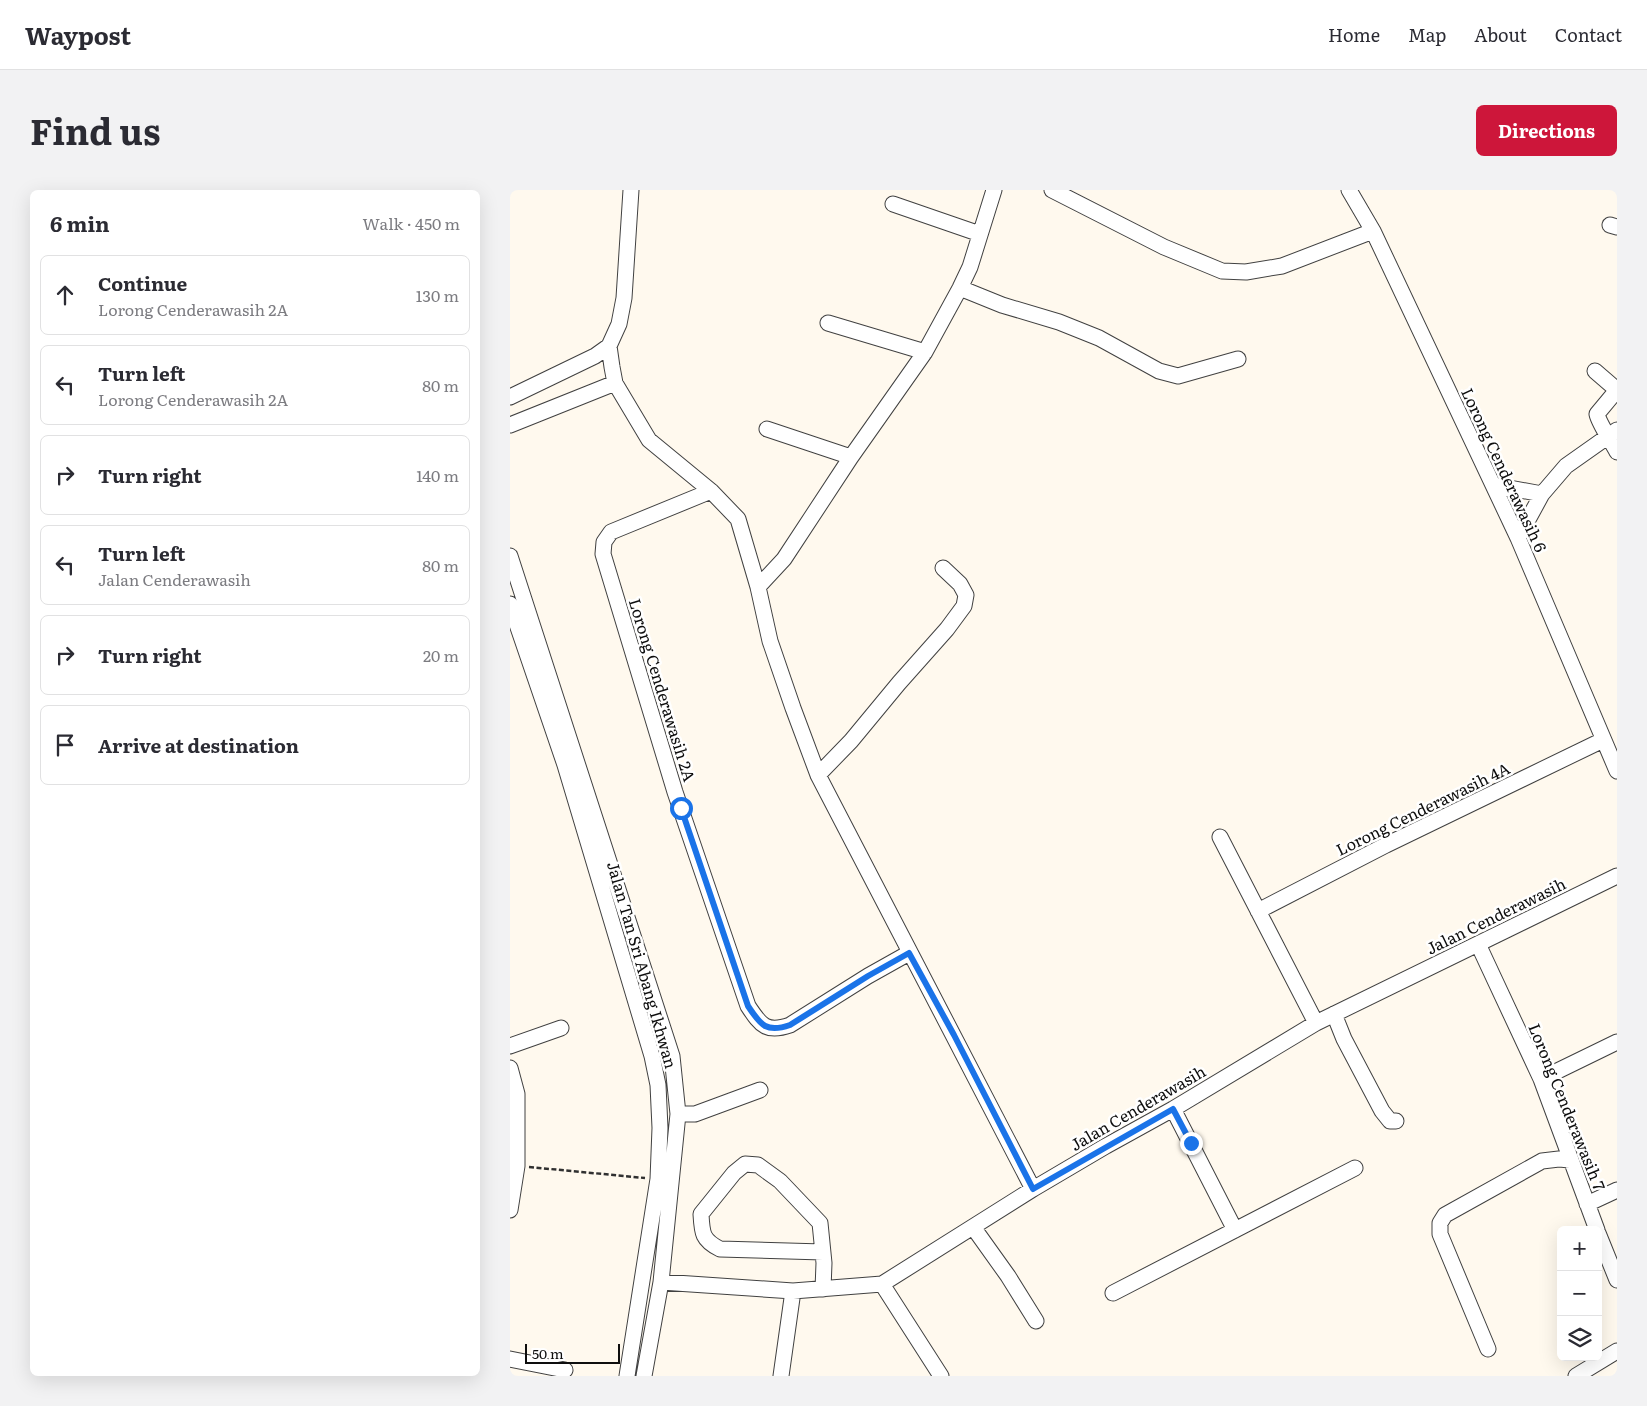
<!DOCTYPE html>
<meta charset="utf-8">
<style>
body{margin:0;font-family:Literata,serif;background:#f2f2f3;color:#2b2b33}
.controls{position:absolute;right:15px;bottom:15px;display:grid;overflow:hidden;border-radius:8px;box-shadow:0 5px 20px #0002}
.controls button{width:45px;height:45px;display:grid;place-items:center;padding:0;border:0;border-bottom:1px solid #e1e1e2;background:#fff;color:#2b2b33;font:25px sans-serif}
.scale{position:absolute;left:15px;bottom:12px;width:95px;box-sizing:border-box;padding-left:5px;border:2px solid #0e0e0e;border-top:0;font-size:14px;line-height:18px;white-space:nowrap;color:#0e0e0e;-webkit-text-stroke:4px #fff;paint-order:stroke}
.stop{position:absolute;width:15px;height:15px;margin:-11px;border:4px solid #1a73e8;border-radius:50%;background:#fff}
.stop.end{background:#1a73e8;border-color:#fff;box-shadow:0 1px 5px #0008}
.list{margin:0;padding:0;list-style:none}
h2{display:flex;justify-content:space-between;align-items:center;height:65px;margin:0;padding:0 20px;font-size:21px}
h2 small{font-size:16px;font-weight:400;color:#7c7c81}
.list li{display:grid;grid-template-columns:32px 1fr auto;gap:15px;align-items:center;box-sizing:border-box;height:80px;margin:0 10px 10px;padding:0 10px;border:1px solid #e1e1e2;border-radius:8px}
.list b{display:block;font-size:19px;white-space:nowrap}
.list p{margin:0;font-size:16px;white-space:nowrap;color:#7c7c81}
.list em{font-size:16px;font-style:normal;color:#7c7c81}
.icon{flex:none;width:28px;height:28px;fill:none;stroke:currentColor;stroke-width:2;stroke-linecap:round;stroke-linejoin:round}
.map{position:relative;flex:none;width:1107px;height:1186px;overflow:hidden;border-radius:8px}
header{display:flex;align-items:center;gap:30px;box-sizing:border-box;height:70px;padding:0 25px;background:#fff;border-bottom:1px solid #e1e1e2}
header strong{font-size:24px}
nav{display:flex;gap:28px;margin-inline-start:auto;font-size:18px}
.intro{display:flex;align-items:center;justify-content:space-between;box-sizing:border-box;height:120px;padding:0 30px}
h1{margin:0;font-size:35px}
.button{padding:12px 22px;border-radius:8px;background:#cd163a;color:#fff;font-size:18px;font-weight:700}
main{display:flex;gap:30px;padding:0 30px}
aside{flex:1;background:#fff;border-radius:8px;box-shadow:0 5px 20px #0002}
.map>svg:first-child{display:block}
</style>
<header>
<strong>Waypost</strong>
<nav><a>Home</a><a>Map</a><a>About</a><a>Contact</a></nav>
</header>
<div class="intro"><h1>Find us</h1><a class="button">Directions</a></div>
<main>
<aside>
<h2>6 min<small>Walk · 450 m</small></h2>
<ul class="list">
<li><svg class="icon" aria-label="ahead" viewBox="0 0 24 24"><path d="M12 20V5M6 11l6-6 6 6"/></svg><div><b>Continue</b><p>Lorong Cenderawasih 2A</p></div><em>130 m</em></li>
<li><svg class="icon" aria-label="left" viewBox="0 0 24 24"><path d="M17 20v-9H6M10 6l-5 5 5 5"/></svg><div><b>Turn left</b><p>Lorong Cenderawasih 2A</p></div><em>80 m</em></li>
<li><svg class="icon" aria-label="right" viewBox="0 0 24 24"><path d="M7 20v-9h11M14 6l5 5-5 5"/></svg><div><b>Turn right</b></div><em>140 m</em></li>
<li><svg class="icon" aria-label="left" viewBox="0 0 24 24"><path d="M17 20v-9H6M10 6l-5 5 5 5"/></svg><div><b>Turn left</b><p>Jalan Cenderawasih</p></div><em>80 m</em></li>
<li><svg class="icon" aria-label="right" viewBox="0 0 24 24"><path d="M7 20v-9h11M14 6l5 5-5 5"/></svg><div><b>Turn right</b></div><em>20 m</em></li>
<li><svg class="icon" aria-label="arrive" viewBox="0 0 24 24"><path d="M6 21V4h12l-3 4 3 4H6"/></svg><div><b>Arrive at destination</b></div></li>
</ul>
</aside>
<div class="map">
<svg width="1107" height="1186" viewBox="0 0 1107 1186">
<rect width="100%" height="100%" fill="#fff9ee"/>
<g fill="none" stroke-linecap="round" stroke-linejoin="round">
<defs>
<path id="minor" d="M542 0 654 57 712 81 736 82 772 76 863 41
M839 0 863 41 1008 348 1107 581
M383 14 470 44
M1100 35 1107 37
M450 98 492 115 549 132 589 148 649 181 668 186 728 169
M318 133 415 162
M99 156 102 177 105 193 139 250 201 301 228 329 248 397 260 451 283 518 308 585 523 999
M1085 181 1107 200
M1107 200 1087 224C1089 234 1102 252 1107 262
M0 207 85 166 99 156 109 134 114 108 121 0
M0 235 105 193
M257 239 341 267
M983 295 1032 304
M201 301 101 342 94 352 93 364 165 602 238 816C251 836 257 843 280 835L358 786 399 763
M1008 348 1032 304 1056 276 1107 240
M0 366 162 866 168 924 151 1092 134 1186
M248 397 274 369 341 267 415 162 450 98 460 77 484 0
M0 414 55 575 142 866 148 895 150 938 148 989 117 1186
M308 585 341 551 389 493 437 439 454 416 456 405 450 394 433 378
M710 647 806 833
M748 721 876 655 1093 550
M968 754 1031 889 1087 1040
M824 824 834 849 872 921 880 931H886
M0 856 51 838
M0 878 7 904V976L0 1020
M1031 889 1107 852
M663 919 725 1040
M168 924H185L250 900
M1077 1014 1107 1000
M463 1037 498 1086 526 1131
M1088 1043 1107 1090
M313 1062 210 1059C192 1050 192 1043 191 1024L224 983 235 974 248 975 270 991 310 1033 314 1073 313 1099
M151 1092 283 1101 372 1094 523 999 596 956 663 919 806 833 1107 686
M372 1094 431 1186
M603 1103 845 978
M978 1159 930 1044V1033L935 1025 1032 971 1049 969 1060 970
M0 1169 55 1180
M271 1186 283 1101
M1066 1186 1107 1161"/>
</defs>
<use href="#minor" stroke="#414141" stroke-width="17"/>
<path stroke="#303030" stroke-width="2.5" stroke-dasharray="5 2.5" stroke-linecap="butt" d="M19 977 135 988"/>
<use href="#minor" stroke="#fff" stroke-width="15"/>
</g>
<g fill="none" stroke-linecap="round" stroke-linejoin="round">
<path stroke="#1a73e8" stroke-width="6" d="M171 618 238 816C251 836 257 843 280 835L358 786 399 763 444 845 523 999 663 919 681 953"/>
</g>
<g text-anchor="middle" stroke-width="5" stroke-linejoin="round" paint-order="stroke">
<g font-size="16" fill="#0e0e0e" stroke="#fff">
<text transform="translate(994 280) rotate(65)" y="6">Lorong Cenderawasih 6</text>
<text transform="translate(152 500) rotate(73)" y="6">Lorong Cenderawasih 2A</text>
<text transform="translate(913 619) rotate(-26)" y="6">Lorong Cenderawasih 4A</text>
<text transform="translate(986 726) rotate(-26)" y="6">Jalan Cenderawasih</text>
<text transform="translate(132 775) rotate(74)" y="6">Jalan Tan Sri Abang Ikhwan</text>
<text transform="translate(1057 917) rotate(68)" y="6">Lorong Cenderawasih 7</text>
<text transform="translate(628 918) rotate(-30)" y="6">Jalan Cenderawasih</text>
</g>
</g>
</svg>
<div class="controls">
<button>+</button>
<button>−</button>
<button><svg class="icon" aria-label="layers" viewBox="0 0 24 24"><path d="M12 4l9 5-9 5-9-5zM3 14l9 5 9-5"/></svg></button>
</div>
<div class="scale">50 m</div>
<div class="stop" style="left:171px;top:618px"></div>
<div class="stop end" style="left:681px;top:953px"></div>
</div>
</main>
